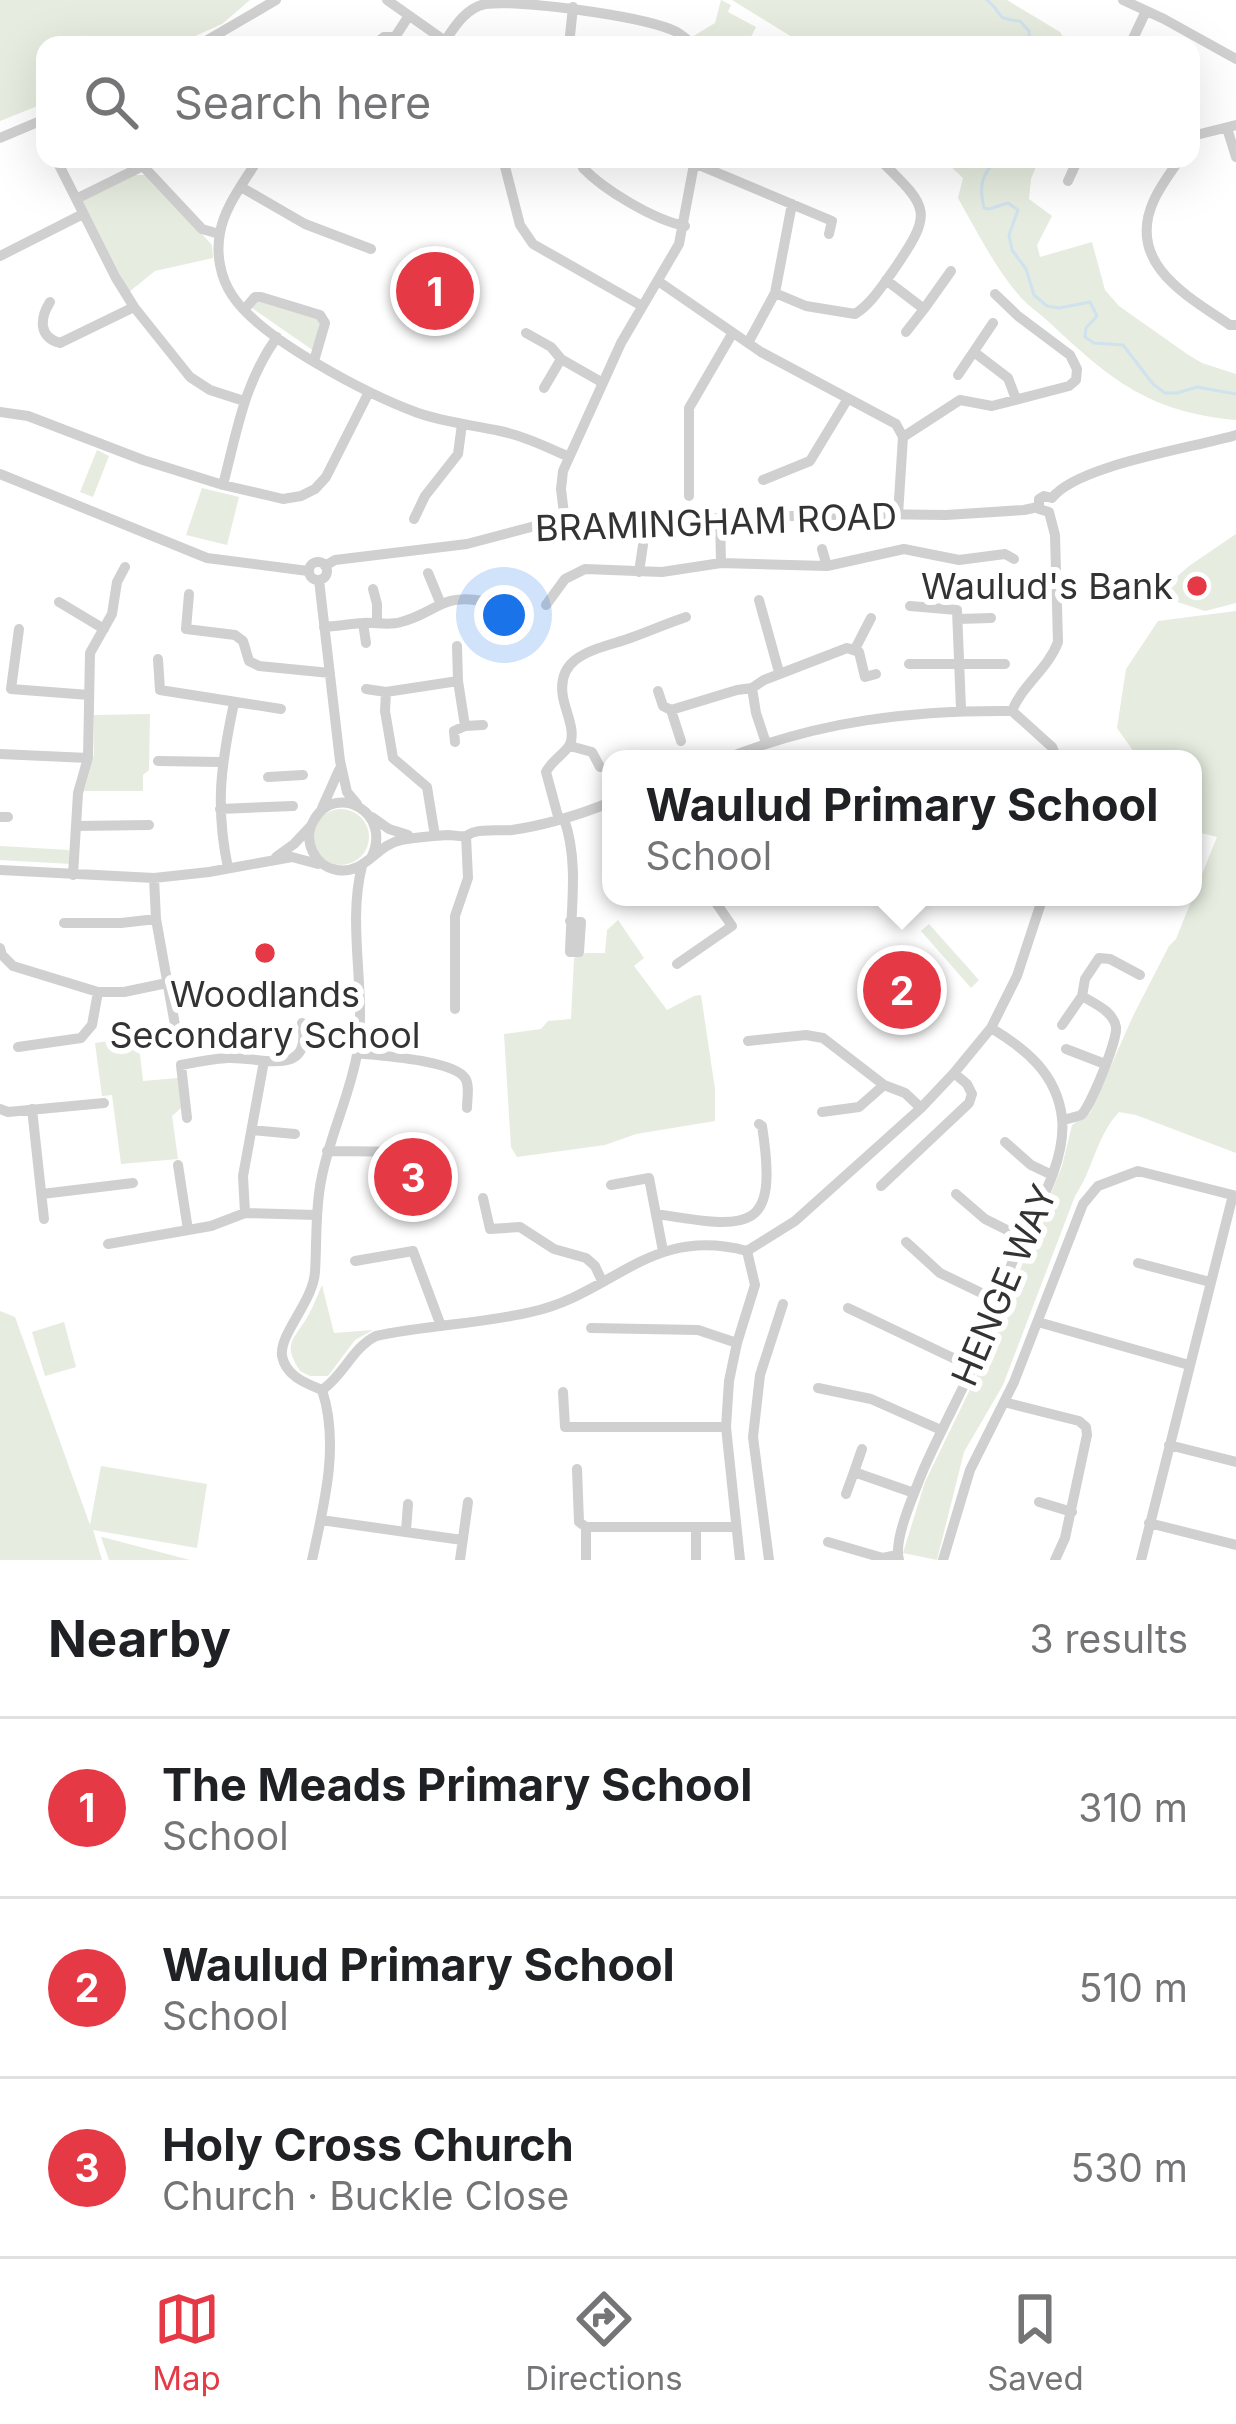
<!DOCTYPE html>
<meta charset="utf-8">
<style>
body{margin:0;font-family:Inter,sans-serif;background:#f6f6f6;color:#202124}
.you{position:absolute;left:504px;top:615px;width:42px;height:42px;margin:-30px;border:9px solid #fff;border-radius:50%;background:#1a73e8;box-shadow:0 0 0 18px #1a73e833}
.badge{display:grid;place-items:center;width:78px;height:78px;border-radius:50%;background:#e63946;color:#fff;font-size:39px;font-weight:700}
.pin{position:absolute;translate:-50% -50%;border:6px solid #fff;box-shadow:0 3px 12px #0006}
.popup{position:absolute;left:602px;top:750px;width:600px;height:156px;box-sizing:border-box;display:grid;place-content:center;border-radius:24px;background:#fff;filter:drop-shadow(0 3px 9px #0005);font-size:39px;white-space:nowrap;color:#757577}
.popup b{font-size:45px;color:#202124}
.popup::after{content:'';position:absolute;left:50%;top:100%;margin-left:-24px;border:24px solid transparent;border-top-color:#fff}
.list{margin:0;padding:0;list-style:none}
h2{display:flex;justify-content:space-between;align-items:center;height:156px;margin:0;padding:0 48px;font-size:51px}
h2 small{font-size:39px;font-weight:400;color:#757577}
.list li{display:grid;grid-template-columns:78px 1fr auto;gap:36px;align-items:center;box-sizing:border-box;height:180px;padding:0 48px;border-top:3px solid #e0e0e0}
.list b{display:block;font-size:45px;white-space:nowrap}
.list p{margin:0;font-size:39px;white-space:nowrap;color:#757577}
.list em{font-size:39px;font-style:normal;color:#757577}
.icon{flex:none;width:66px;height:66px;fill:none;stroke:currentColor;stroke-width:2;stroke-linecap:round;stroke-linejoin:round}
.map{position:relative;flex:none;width:1236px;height:1560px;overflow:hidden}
.search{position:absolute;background:#fff;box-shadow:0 12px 48px #0002;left:36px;right:36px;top:36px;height:132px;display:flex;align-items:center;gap:30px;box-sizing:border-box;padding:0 42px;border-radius:24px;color:#757577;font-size:45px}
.sheet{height:696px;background:#fff}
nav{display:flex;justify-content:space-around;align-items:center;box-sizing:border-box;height:168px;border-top:3px solid #e0e0e0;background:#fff;font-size:33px;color:#757577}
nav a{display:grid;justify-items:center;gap:6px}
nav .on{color:#e63946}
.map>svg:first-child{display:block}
</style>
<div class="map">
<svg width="1236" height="1560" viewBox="0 0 1236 1560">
<rect width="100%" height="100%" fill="#fff"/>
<path fill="#e6ecdf" d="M0 0H250L222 24 175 45H45V103L0 121Z
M721 0 731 5 728 12 756 27 747 45H698L692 37 715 23Z
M732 0H1007L1060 32 1068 45H805Z
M943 159H1039L1031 179 1029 199 1052 216 1037 245 1040 257 1092 242 1105 290 1119 306 1187 354 1202 363 1236 374V420C1150 412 1112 381 1051 324 1040 313 1026 305 1017 293 993 264 976 230 958 198L963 178Z
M132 175H148L212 245 213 258 155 271 129 292 82 200Z
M257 299 320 319 314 351 252 308Z
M97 450 109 456 93 497 80 492Z
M202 488 239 497 227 545 186 535Z
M1236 534V603L1205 611 1156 595 1189 566Z
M1236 611V1153L1136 1115 1119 1112C1097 1135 1093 1169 1075 1196L1003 1385 964 1452 937 1560 903 1553 925 1482 979 1371 1062 1166 1072 1125 1090 1113 1133 1016 1169 946 1176 939 1217 837 1193 831V759H1139L1117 728 1126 669 1158 621Z
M150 714 149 770 143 775V791H84L94 755V715Z
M313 837a28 28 0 1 1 56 0a28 28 0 1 1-56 0Z
M0 846 69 850 71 864 0 860Z
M618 920 644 958 634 966 667 1010 694 996 701 995 715 1089V1121L636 1134 605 1145 517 1157 511 1147 504 1034 541 1029 548 1021 571 1019 574 958 586 953H605L607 930Z
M929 924 979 980 971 988 921 931Z
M138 1037 143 1081 178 1078 181 1108 172 1116 178 1159 121 1164 112 1095 102 1096 95 1043Z
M322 1285 334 1333 373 1330 355 1340 328 1376H310L300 1371C281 1342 295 1340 309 1314 314 1305 318 1294 322 1285Z
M0 1311 15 1317 90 1525 101 1466 207 1484 197 1548 93 1530 102 1560H0Z
M64 1322 76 1367 45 1376 32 1332Z
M101 1537H102L190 1560H109Z"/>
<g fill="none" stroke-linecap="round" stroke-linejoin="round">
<path stroke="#cfe2ee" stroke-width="3" d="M987 0C1006 15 991 18 1020 21L1029 31 1030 45
M997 159C981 175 979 186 984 208L989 209 1008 203 1018 210 1009 235 1012 250 1026 269 1034 295 1047 306 1059 308 1090 302 1097 316 1086 328 1085 337 1094 343 1123 345 1153 384 1165 393H1177L1197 387 1236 394"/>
<path stroke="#d0d0d0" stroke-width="10" d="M387 0 448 43
M1123 0 1164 19 1236 59
M445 41C455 26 466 8 485 4 522 0 633 15 670 29 679 32 686 38 693 45
M199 45 276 0
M374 45 384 37H395L408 17
M569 45 573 7
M1130 45 1146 11
M1227 128 1236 157
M0 138 45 119
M1191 143 1196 135 1236 125
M56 159 116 278 134 307 190 377 210 390 244 401
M258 159C245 181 224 207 220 233 216 253 220 277 232 295 260 339 369 395 418 413 444 422 472 425 500 431 524 436 547 447 569 457
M503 159 520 225 533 244 642 306
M1180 159C1171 172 1161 185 1154 200 1125 263 1187 296 1230 325H1236
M694 163 832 221 829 234
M143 166 202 229 219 234
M583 168C604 190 654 220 685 226
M1068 181 1078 159
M241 187 305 224 371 249
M76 199 157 159
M0 256 83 214
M886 280 924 309 906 332
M658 281 761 352 896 424 903 437 898 515
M775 293 806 306 855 314C871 304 882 286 893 271 934 211 930 209 879 159
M50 302C40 318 38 337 60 343L134 307
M924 309 951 271
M244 310 255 297H261L320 315 325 323 314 361
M526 333 551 347 561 359 603 383
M748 343 775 293 792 204
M974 352 1008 378 1016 399
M958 375 993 323
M544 388 561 359
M0 412 28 416 143 460 223 485 283 499 301 496 315 489 326 477 369 392
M903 437 960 400 992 406 1069 386 1076 380 1077 369 1070 355 1018 316 995 294
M0 474 207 558 308 571
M763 480 810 461 847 400
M223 485C237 431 244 383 277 337
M689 496V408L732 334
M1049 512 1039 509V499L1044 496 1052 498C1077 465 1193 448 1236 435
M720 517 721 563 827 566 904 549 959 560 1005 554 1014 559
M414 519 425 496 458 454 462 424
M565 522 561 489 563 471 621 343 679 244 695 159
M822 549 827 566
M309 571a9 9 0 1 1 18 0a9 9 0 1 1-18 0Z
M325 566 335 560 467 544 535 526 565 522 868 514 946 515 1024 510 1038 507
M639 572 643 545
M428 573 440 602
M319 580 340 761 347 792 357 804
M373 589 377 604V623
M189 594 186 629 235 635 243 641 249 661 259 666 330 673
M759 600 779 672
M59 602 104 629
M546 605 565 579 585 569 662 572 721 563
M910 606 957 610 961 709
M958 619 991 618
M363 623 366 643
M324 627C337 626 350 624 363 623 376 622 389 626 401 622 436 613 441 593 483 601
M19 629 11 689 89 695
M457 646 458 681
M855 649 871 618
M158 659 160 690 281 709
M909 664H1005
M366 689 386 692
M658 691 663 706 671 710
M1012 711C1022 685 1048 669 1058 642L1055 535 1049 512
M1012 711 1052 747 1057 759
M681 741 671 710 737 690 752 688
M455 742 454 731 465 726 483 725
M766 743 756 713 752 688 764 680 847 648 859 652 865 677 876 674
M570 746 592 752 600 767
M0 754 88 758
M725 759C818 721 912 710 1012 711
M158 761 221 762
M268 777 303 775
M322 808 339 770
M220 809 293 806
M0 817H8
M372 817 389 829 408 835
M564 819C579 861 571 908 570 952H579L581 922 570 921
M559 820 546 772C552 760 566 753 570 744 576 731 565 710 563 697 555 652 602 649 633 637 650 631 668 623 686 617
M76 826 149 825
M435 836 427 787 393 758 385 711 386 692 458 681 465 726
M276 857 294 844 310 827
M371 858C394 813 336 781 314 820 302 840 314 866 337 870 365 875 376 845 401 840 417 837 432 836 448 835 454 835 460 837 466 836 469 835 472 832 475 832 486 829 500 831 512 830 546 825 579 815 611 802
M228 868C215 806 221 764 234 703
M0 870 154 878 209 872 292 857 318 864
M73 875 78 793 88 758 90 653 112 614 117 582 125 567
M154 878 156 919 175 1025
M64 923H121L156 919
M0 948 2 955 13 966 98 992H124L167 983
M677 964 732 926 712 897
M455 1009V916L468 878 466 836
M1062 1025 1082 996
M748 1041 806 1035 823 1038 884 1085 905 1093 921 1108
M18 1047 81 1038 92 1025 98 992
M1066 1049 1105 1064
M357 1053C380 1056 453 1060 465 1078 470 1085 467 1099 467 1108
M0 1109 8 1112 104 1103
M32 1109 44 1219
M822 1112 859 1107 884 1085
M187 1118 181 1065C196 1062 212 1059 228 1058 260 1056 313 1080 302 1023
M1062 1120C1064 1120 1079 1116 1081 1115 1090 1108 1118 1039 1116 1027 1113 1011 1095 1004 1082 996L1085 979 1099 958 1110 959 1140 975
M252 1130 295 1134
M1005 1142 1031 1165 1052 1175
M327 1151 423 1152
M178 1165 188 1230
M611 1185 649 1178 663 1251
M881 1186 969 1103 972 1094 967 1084 954 1073
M42 1194 133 1183
M956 1194 985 1219 1023 1238
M483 1198 490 1229 520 1227 554 1249 586 1258 595 1266 602 1281
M245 1213 243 1176 264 1061
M656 1214C750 1229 779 1234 762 1126L759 1124
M906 1242 940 1273 998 1301
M108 1244 211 1226 245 1213 316 1215
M747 1251 795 1221 921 1108 954 1073 991 1028 1017 976 1043 897
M355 1261 413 1251 441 1326
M1138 1263 1210 1282
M848 1308 972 1367
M1038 1322 1189 1365
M591 1328 698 1330 737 1343
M818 1388 871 1399 941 1430
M322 1390C344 1375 352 1348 376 1336 427 1325 480 1324 531 1312 614 1294 650 1225 747 1251
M563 1392 565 1427H726
M1004 1402 1079 1421 1086 1427 1087 1435 1065 1538 1055 1560
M1169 1445 1236 1462
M577 1469 579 1522 586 1527H735
M854 1472 862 1449
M846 1494 854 1472 914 1493
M1039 1502 1072 1512
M321 1520 462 1540
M1149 1523 1236 1545
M586 1527V1560
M696 1528V1560
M406 1531 408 1504
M828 1542 883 1558 897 1555
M312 1560C324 1505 340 1444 322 1390 305 1383 286 1376 282 1356 279 1334 313 1302 315 1272 317 1241 315 1211 321 1181 329 1136 351 1094 358 1049 366 988 347 925 362 866
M460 1560 468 1502
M740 1560 726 1427 729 1381 737 1343 755 1285 747 1251
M769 1560 753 1437 760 1375 783 1304
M899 1560C893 1540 914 1494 922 1473 942 1426 969 1380 988 1332 997 1309 1003 1286 1012 1263 1030 1220 1067 1165 1062 1118 1057 1074 1026 1049 991 1028
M943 1560 970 1470 1014 1382 1083 1204 1098 1186 1138 1171 1236 1196
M1141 1560 1233 1195"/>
</g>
<g fill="#e63946" stroke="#fff" stroke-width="4.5">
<circle cx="1197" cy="586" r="12"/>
<circle cx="265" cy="953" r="12"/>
</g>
<g text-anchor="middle" stroke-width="12" stroke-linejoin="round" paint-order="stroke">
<g font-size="36" fill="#333" stroke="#fff">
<text transform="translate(716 522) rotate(-2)" y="13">BRAMINGHAM ROAD</text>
<text transform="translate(1004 1285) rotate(-67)" y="13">HENGE WAY</text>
</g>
<g font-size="36" fill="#333" stroke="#fff" text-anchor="end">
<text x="1173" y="599">Waulud's Bank</text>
<text x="265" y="1007" text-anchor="middle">Woodlands<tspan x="265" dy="41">Secondary School</tspan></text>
</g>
</g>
</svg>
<div class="you"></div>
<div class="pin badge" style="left:435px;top:291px">1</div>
<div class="pin badge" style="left:902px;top:990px">2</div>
<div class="popup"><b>Waulud Primary School</b>School</div>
<div class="pin badge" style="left:413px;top:1177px">3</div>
<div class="search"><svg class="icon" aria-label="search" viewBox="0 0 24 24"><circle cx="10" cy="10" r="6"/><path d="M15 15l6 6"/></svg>Search here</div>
</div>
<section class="sheet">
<h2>Nearby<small>3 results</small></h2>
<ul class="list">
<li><span class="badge">1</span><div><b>The Meads Primary School</b><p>School</p></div><em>310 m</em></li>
<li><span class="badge">2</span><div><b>Waulud Primary School</b><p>School</p></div><em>510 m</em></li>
<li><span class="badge">3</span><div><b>Holy Cross Church</b><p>Church · Buckle Close</p></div><em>530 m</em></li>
</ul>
</section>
<nav>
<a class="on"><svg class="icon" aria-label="map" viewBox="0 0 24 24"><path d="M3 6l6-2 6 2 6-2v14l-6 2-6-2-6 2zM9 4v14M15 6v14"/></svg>Map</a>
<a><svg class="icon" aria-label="directions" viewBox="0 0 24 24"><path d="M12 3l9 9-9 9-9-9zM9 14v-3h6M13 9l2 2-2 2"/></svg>Directions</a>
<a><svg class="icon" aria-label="saved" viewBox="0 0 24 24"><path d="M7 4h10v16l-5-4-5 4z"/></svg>Saved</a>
</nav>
